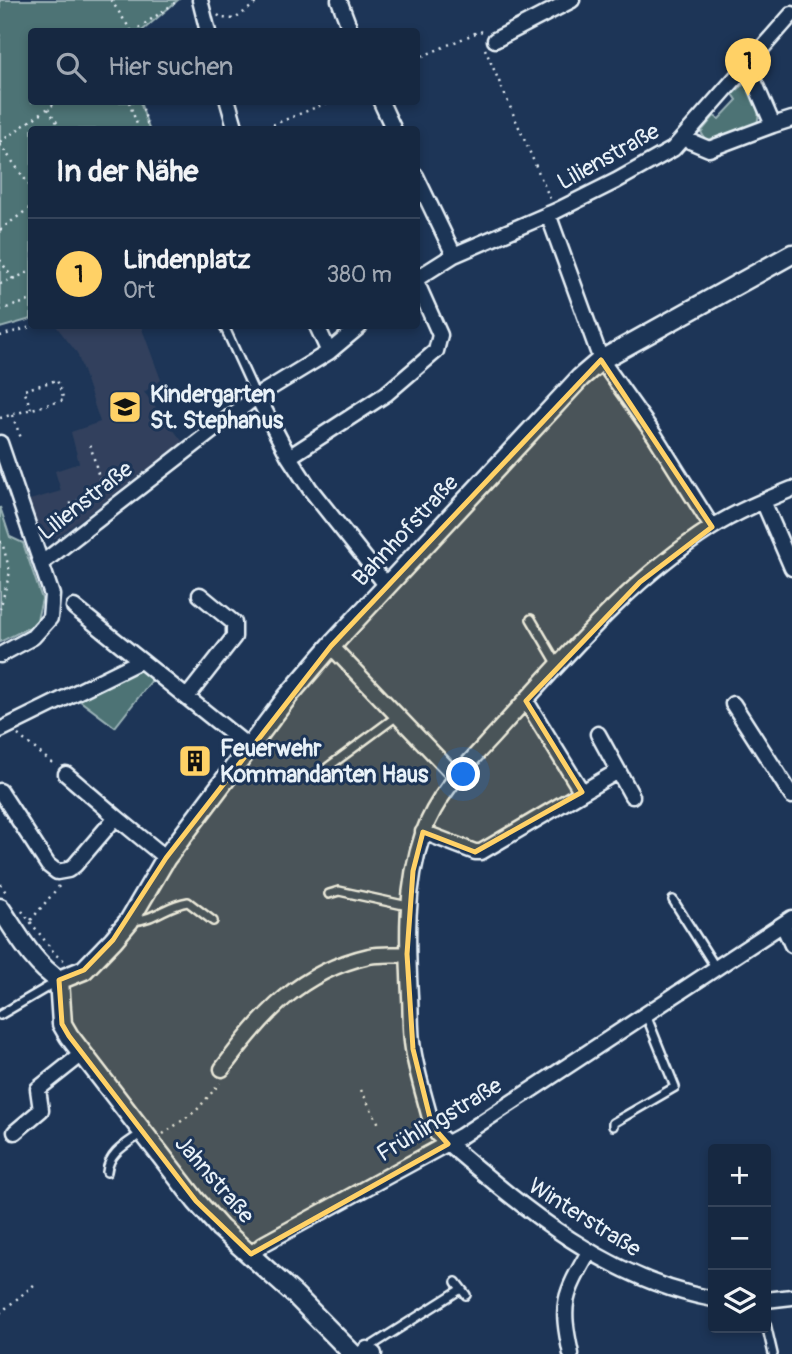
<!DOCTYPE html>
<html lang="de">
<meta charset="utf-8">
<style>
body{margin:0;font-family:Pangolin,sans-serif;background:#1f3048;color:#f1f3f6}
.controls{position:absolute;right:21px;bottom:21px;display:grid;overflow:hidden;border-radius:7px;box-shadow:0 4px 10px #0003}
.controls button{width:63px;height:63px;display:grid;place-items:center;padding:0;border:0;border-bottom:2px solid #35445a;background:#162841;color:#f1f3f6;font:35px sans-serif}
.you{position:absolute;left:464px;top:775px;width:24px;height:24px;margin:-18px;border:5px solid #fff;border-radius:50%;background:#1a73e8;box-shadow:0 0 0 10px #1a73e833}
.badge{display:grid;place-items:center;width:46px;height:46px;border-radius:50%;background:#ffd166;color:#111;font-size:23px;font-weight:700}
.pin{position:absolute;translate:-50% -58px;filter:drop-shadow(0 2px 4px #0008)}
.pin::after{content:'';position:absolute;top:37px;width:24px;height:21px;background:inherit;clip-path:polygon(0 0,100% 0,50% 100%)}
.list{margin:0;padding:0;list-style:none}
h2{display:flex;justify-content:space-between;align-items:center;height:91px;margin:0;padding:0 28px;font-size:30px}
h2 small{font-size:23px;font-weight:400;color:#9ea6b1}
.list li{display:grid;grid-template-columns:46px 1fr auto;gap:21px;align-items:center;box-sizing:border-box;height:112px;padding:0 28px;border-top:2px solid #35445a}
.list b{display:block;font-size:26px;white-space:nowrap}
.list p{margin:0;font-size:23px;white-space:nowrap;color:#9ea6b1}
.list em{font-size:23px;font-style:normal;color:#9ea6b1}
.icon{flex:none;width:38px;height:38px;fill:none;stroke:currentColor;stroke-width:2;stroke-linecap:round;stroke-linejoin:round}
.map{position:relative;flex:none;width:792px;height:1354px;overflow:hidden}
.search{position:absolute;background:#162841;box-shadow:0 4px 10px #0003;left:28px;top:28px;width:392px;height:77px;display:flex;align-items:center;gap:18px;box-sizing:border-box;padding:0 24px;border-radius:7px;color:#9ea6b1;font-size:26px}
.panel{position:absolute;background:#162841;box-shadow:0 4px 10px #0003;left:28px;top:126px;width:392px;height:203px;border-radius:7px}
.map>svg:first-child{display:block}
</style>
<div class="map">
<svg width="792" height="1354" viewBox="0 0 792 1354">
<rect width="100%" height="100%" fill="#1d3557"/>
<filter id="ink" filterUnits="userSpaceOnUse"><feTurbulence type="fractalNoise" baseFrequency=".0143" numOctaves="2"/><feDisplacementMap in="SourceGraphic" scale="14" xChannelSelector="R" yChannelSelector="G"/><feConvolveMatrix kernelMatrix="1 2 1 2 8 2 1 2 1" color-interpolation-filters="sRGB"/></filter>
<g filter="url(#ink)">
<path fill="#31415d" d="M56 326H141L161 380 144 392 183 442 56 538 48 539 39 536 26 501 61 491 55 471 79 463 71 432 100 422 77 353Z"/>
<path fill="#4d7375" stroke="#9ab2b6" stroke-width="2" d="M0 0H178L142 31 32 32V102H140L149 129 32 130 31 319 0 328Z
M744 84C758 94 761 108 757 124L711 141 705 139 701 132 714 116 719 119 737 100 733 94Z
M0 507 10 537 23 543 42 599 36 624 0 642Z
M137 667 152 680 115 727 79 700Z"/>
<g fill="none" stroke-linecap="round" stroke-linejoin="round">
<defs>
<path id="service" d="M224 326 256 396
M531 619 558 665
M328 767 397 716
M329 894 339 891 408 906
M673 900 716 968
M133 921C157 919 166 905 188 902L213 921
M0 1015 58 981
M613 1126V1123L675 1087 646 1015
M107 1172C109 1152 127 1144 142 1133
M456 1282 466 1295
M766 1324 773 1354
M368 1348 461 1289"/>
<path id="minor" d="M200 0 208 32
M339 0 351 32
M495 40 572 0
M228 102 236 130
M381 102 394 130
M773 125 792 119
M681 140 685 139 709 149 773 125 747 65
M416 176 454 255
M548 214 601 360 655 436 712 527
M416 279 454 255 556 211 616 181 673 149 792 14
M317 326 329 352
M257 396 289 457 310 489 387 586
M0 443 52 595 50 618 33 637 0 655
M289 457 386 394 436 351 440 335 416 281
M763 501 792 568
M42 563 257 396 329 352 360 326
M74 607 250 748
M331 646 456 777
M187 697 234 637V623L200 595
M526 701 582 792
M733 704 792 796
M0 730 140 661
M598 734 632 796
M66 774 116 817
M0 791 48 865 57 872 68 870 75 865 116 817 166 858
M423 832 475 852H481L618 771
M783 925 792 945
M222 1069C263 1014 299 972 369 956 381 954 395 955 407 954
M15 1132 41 1110 38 1089 82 1054
M251 1254 265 1243 461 1136 792 918
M713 1299C603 1279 520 1205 438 1135L432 1126C426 1101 417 1075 413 1049 410 1032 411 1014 410 996 407 941 405 887 423 834 438 790 474 758 504 724 568 654 631 579 711 528 736 512 765 500 792 489
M766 1300 792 1297
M361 1354 367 1349 374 1354
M571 1354C560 1303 564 1296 589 1252"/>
<path id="tertiary" d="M0 908C17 933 33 964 59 980
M59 980 84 970 113 940 129 921 166 858 288 696 331 646 580 378 601 360 792 254
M59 980 62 1024 69 1036 196 1201 220 1228 295 1295 353 1354"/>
</defs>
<use href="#service" stroke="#e8f1f8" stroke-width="12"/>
<use href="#minor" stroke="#e8f1f8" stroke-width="19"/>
<use href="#tertiary" stroke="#e8f1f8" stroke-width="23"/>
<path stroke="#e8f1f8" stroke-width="2.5" stroke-dasharray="2 5" stroke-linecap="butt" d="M111 0 132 32
M218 15 221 18 235 19 260 0
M133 32 179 0
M485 49 551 201
M416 59 480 31 484 33
M129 102 139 130
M141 102 149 130
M48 109 62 130
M260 130 329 102
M0 142 57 102
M0 144 32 189
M0 230 32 206
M0 260 13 279
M0 284 32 271
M0 310 32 300
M0 336 34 326
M12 415 21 438
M0 418 64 400 57 380 24 390 31 409
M70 504 92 495 101 485 89 440
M0 542H2L10 572 0 609
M18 735 56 766
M0 884 8 895
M22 911 56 955 65 961
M31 920 60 885
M361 1090 380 1126
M163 1134 196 1111 220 1083
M0 1313 35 1284"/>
<use href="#service" stroke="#1d3557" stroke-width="7"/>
<use href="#minor" stroke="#1d3557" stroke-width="14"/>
<use href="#tertiary" stroke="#1d3557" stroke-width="18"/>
</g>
</g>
<path fill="#ffd166" fill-opacity="0.2" stroke="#ffd166" stroke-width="5" stroke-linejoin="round" d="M601 360 712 527 640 582 526 701 582 792 475 852 423 832 413 871 407 954 413 1049 432 1126 448 1144 251 1254 196 1201 69 1036 62 1024 59 980 84 970 113 940 166 858 331 646Z"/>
<defs>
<symbol id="school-square" viewBox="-11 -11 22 22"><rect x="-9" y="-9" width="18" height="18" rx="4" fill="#ffd166" stroke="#1d3557"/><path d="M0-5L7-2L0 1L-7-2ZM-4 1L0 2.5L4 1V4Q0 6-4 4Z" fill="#111"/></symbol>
<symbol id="building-square" viewBox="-11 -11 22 22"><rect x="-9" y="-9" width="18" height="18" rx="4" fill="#ffd166" stroke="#1d3557"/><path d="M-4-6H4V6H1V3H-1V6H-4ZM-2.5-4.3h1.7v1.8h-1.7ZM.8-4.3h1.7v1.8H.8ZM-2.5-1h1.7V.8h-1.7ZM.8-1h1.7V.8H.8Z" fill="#111"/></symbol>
</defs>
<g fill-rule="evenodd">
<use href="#school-square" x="106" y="388" width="38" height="38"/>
<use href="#building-square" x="176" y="742" width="38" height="38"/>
</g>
<g text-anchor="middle" stroke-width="6" stroke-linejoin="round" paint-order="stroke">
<g font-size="23" fill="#e8f1f8" stroke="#1d3557">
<text transform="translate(608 156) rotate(-29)" y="8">Lilienstraße</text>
<text transform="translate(85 500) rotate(-38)" y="8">Lilienstraße</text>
<text transform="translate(405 530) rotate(-47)" y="8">Bahnhofstraße</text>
<text transform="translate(439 1119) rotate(-31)" y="8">Frühlingstraße</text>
<text transform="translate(215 1179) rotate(49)" y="8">Jahnstraße</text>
<text transform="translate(585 1217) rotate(32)" y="8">Winterstraße</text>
</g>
<g font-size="23" font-weight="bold" fill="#e8f1f8" stroke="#1d3557" text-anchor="start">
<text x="150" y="402">Kindergarten<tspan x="150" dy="26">St. Stephanus</tspan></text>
<text x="220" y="756">Feuerwehr<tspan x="220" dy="26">Kommandanten Haus</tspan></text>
</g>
</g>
</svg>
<div class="controls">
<button>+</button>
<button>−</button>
<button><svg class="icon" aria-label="layers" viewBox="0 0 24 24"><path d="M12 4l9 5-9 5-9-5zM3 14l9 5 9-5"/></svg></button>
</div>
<div class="you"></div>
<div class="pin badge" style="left:748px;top:96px">1</div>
<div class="search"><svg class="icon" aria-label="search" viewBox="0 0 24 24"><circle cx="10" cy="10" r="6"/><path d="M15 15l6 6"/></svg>Hier suchen</div>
<section class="panel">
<h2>In der Nähe<small></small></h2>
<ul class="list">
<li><span class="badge">1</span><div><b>Lindenplatz</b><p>Ort</p></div><em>380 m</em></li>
</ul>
</section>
</div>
